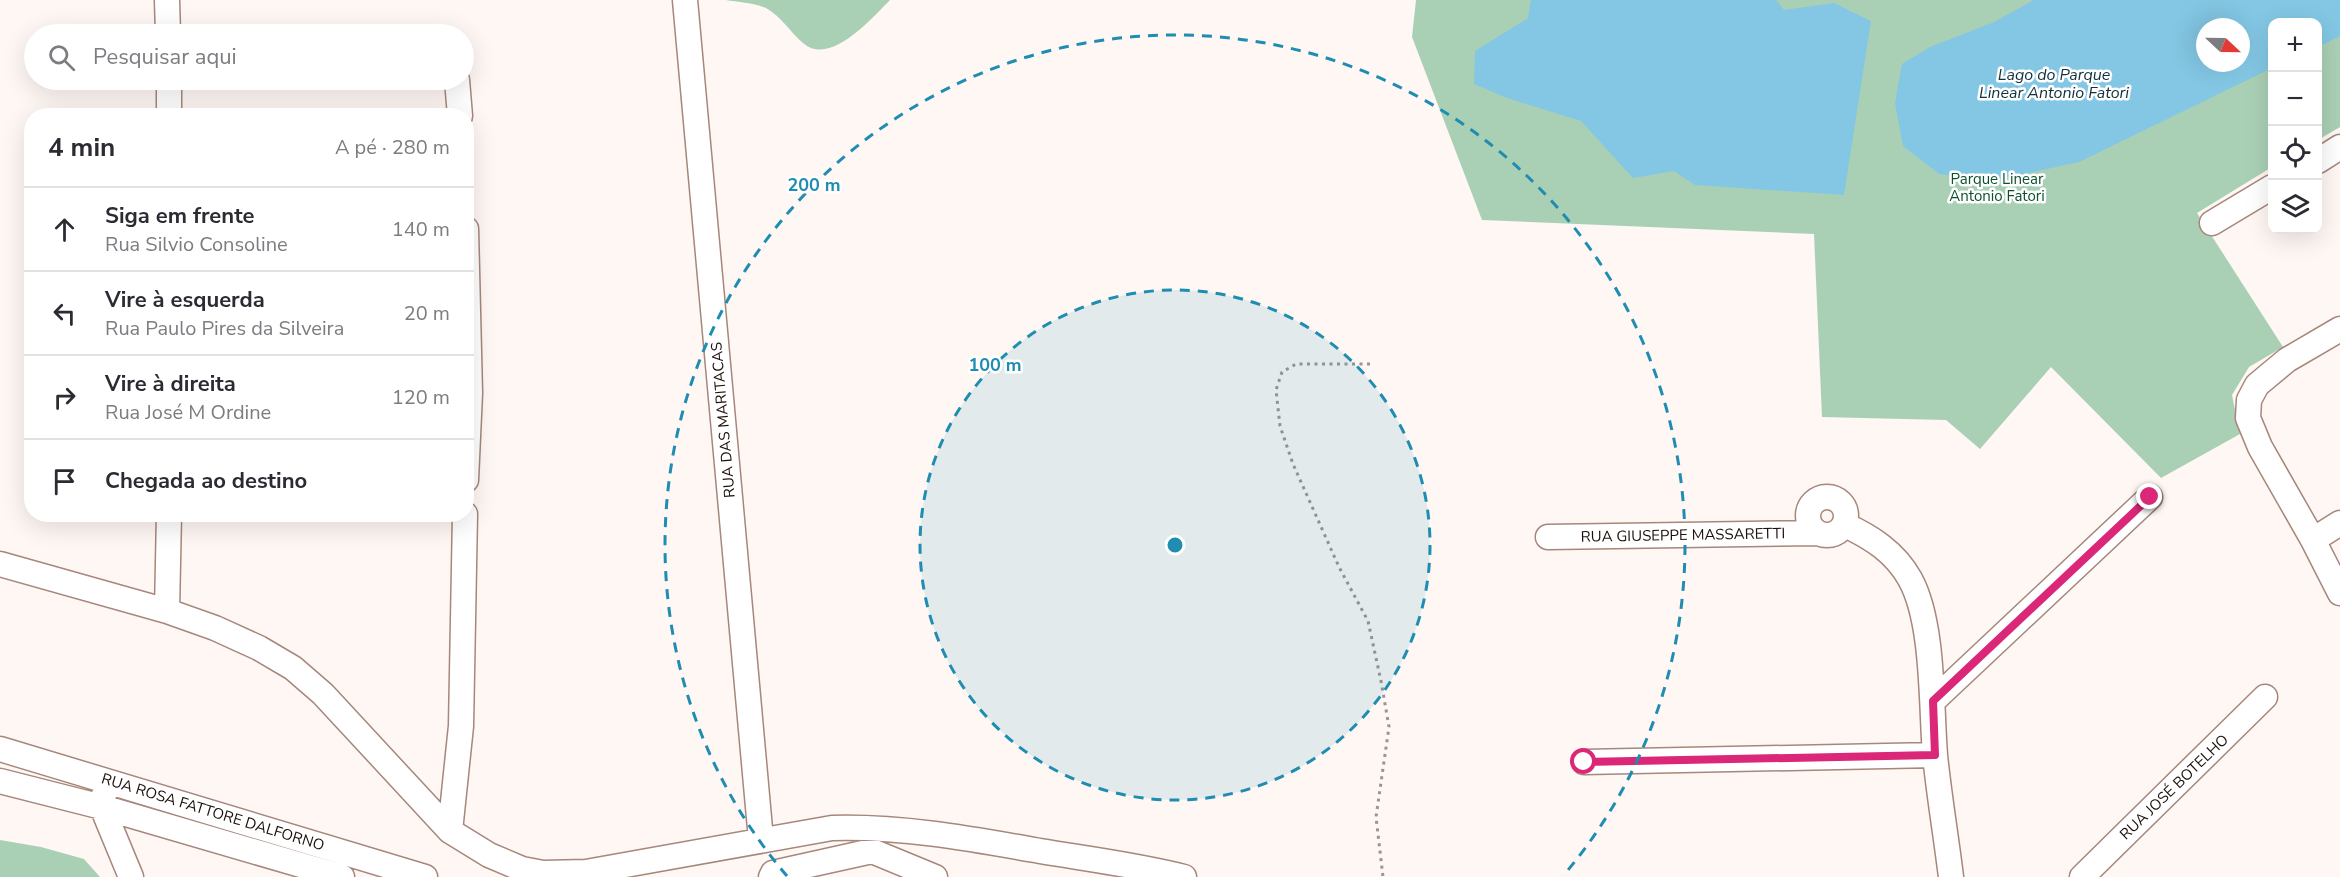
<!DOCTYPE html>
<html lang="pt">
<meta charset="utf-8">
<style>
body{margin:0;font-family:"Nunito Sans",sans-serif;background:#f2f2f3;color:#2b2b33}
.controls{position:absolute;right:18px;top:18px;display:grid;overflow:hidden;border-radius:12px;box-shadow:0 6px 24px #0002}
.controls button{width:54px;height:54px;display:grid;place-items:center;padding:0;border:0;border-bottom:2px solid #e1e1e2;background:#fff;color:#2b2b33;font:30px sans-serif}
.compass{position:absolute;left:2196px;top:18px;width:54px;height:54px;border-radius:50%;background:#fff;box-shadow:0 6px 24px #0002;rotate:112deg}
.stop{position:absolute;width:18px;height:18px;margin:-14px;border:4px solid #db2777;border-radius:50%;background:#fff}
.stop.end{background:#db2777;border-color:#fff;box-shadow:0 2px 6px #0008}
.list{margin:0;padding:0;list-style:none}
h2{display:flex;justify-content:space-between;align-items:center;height:78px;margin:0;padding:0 24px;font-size:26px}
h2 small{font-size:20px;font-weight:400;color:#7c7c81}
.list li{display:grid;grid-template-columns:39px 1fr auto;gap:18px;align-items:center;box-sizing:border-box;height:84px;padding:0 24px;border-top:2px solid #e1e1e2}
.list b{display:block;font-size:22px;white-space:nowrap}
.list p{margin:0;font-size:20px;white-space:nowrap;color:#7c7c81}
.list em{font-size:20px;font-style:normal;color:#7c7c81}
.icon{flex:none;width:33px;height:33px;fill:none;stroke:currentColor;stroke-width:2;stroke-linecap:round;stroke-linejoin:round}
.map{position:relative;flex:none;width:2340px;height:877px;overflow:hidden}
.search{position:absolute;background:#fff;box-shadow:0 6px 24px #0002;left:24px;top:24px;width:450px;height:66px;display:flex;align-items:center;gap:15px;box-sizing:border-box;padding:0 21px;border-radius:33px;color:#7c7c81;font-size:22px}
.panel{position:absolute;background:#fff;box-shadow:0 6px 24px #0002;left:24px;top:108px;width:450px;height:414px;border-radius:24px}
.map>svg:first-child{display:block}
</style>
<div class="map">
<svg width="2340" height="877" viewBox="0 0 2340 877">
<rect width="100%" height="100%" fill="#fef7f4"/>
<path fill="#a9d0b5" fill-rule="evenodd" d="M726 0H890C872 18 830 67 803 43 790 32 782 17 766 8 755 3 738 2 726 0Z
M1416 0H2340V127L2318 140V22H2272V167L2197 213 2283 347 2249 367 2232 395 2240 434 2161 478 2051 367 1980 449 1946 420 1822 417 1814 234 1482 220 1412 37ZM2205 27H2241V63H2205Z
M0 840 41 847 84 859 100 877H0Z"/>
<path fill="#83c7e4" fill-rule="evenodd" d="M1531 0H1776L1784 10 1834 3 1871 21 1844 195 1695 185 1674 171 1633 178 1581 121 1507 98 1474 84 1475 51 1528 18Z
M2034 0H2340V36L2318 47V22H2272V68L2079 162 1991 181 1939 174 1903 146 1895 103 1902 64 1930 47 1994 22ZM2205 27H2241V63H2205Z"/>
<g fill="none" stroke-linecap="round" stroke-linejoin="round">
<defs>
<path id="minor" d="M167 0 168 34
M685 0 761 840
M169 80V116
M457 80 460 116
M2318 161 2340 147
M2212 223 2272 187
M466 229 470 393 466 480
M2340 329 2287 360 2257 385 2249 400 2248 418 2260 447 2313 540 2340 593
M1808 516a19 19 0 1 1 38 0a19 19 0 1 1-38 0Z
M1845 525C1871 537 1895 552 1910 579 1934 622 1931 705 1935 755 1939 795 1946 836 1951 877
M1548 537 1818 533
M2313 540 2340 523
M0 564 167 611 215 628 259 648 293 668 323 694 450 831 489 855 522 869 543 873 586 872 832 828C902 826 972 839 1040 851 1088 859 1137 865 1184 877
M167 611 169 514
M1933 701 2150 497
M0 749 425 877
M1584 762 1935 755
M0 781 102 807 342 877
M104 795 102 807 131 877
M450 831 461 726 465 514
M771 877 773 873 872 851 935 877
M2082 877 2265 697"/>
</defs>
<use href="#minor" stroke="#a7877b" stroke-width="27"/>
<path stroke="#9d9490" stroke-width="3" stroke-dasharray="3 4.5" stroke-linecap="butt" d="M1370 364H1296L1282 372 1276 390 1280 426 1293 464 1339 567 1368 621 1381 681 1389 727 1376 817 1383 877"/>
<use href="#minor" stroke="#fff" stroke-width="24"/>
</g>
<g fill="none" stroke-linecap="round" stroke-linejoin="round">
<path stroke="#db2777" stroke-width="8" d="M1584 762 1935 755 1933 701 2150 497"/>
</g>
<circle cx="1175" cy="545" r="255" fill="#1f8cb2" fill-opacity=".12"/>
<g fill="none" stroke="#1f8cb2" stroke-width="3" stroke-dasharray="10 8">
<circle cx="1175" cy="545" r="255"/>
<path d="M787 876A510 510 0 1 1 1563 876"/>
</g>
<g text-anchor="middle" stroke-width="5" stroke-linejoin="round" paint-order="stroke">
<g font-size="15" fill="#0e512e" stroke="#fff">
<text x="1997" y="184">Parque Linear<tspan x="1997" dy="17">Antonio Fatori</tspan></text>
</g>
<g font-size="15" fill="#1b0f0b" stroke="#fff">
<text transform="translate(723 420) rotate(-95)" y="5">RUA DAS MARITACAS</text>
<text transform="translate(1683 535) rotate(-1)" y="5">RUA GIUSEPPE MASSARETTI</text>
<text transform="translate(2174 787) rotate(-44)" y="5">RUA JOSÉ BOTELHO</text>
<text transform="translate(213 812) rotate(17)" y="5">RUA ROSA FATTORE DALFORNO</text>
</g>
<g font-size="16" font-style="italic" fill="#10303d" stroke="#fff">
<text x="2054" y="80">Lago do Parque<tspan x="2054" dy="18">Linear Antonio Fatori</tspan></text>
</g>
</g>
<circle cx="1175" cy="545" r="9" fill="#1f8cb2" stroke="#fff" stroke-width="3"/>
<g font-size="18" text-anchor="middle" font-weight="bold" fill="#1f8cb2" stroke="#fff" stroke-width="5" stroke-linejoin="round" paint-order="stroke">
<text x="814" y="191">200 m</text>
<text x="995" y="371">100 m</text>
</g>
</svg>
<div class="controls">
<button>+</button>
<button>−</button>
<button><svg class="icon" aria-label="locate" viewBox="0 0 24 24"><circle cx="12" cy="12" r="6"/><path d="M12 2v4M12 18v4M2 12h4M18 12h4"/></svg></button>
<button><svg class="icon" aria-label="layers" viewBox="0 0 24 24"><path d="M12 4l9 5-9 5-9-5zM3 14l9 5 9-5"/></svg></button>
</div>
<svg class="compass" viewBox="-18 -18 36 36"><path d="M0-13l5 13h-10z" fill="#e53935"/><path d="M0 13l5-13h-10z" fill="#7c7c81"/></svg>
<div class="stop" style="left:1584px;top:762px"></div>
<div class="stop end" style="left:2150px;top:497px"></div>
<div class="search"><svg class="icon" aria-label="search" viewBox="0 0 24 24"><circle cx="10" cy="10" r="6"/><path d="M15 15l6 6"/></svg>Pesquisar aqui</div>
<section class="panel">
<h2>4 min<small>A pé · 280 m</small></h2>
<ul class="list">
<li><svg class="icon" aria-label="ahead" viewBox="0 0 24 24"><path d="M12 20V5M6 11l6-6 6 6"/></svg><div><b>Siga em frente</b><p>Rua Silvio Consoline</p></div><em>140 m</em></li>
<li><svg class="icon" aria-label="left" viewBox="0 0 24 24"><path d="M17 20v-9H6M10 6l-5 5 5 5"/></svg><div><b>Vire à esquerda</b><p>Rua Paulo Pires da Silveira</p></div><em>20 m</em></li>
<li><svg class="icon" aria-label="right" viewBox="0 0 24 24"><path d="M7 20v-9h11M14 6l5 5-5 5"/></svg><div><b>Vire à direita</b><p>Rua José M Ordine</p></div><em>120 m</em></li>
<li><svg class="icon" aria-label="arrive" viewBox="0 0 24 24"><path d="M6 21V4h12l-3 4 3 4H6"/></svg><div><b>Chegada ao destino</b></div></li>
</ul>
</section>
</div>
